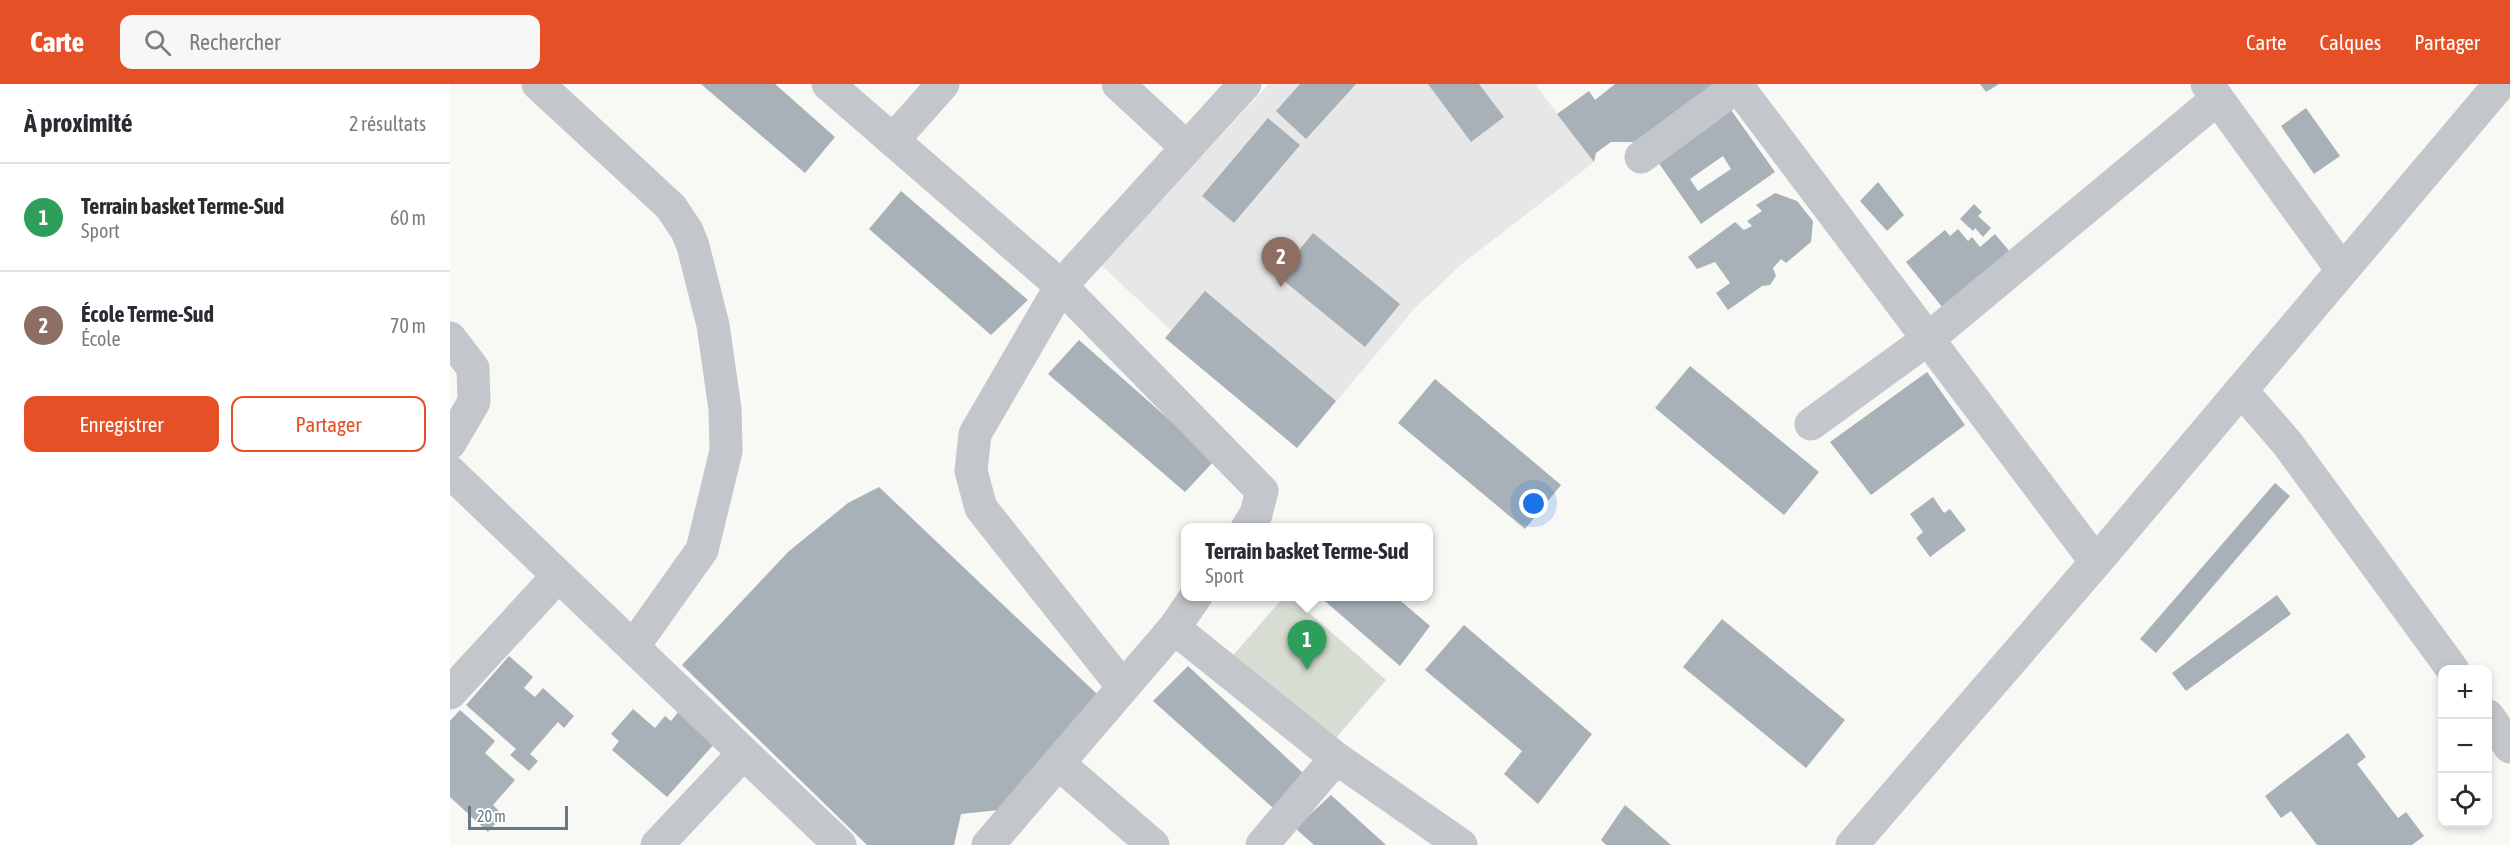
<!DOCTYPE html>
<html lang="fr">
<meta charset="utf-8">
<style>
body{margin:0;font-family:"Asap Condensed",sans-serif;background:#f7f7f7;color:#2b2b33}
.controls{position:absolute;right:18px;bottom:18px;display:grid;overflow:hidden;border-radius:12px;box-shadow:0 3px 9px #0003}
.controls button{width:54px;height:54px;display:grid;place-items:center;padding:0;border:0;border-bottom:2px solid #e1e1e2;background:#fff;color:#2b2b33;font:30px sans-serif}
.scale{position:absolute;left:18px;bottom:15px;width:100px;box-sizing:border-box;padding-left:6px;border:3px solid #667987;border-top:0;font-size:16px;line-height:21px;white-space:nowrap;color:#667987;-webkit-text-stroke:4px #fff;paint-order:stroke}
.you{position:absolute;left:1084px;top:420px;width:21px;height:21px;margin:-15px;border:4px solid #fff;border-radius:50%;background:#1a73e8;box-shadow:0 0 0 9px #1a73e833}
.badge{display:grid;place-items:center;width:39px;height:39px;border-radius:50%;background:#e65027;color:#fff;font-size:20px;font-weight:700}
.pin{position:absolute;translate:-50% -50px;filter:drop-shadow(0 2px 3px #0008)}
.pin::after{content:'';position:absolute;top:32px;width:21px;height:18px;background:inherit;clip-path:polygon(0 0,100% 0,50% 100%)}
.popup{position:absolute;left:731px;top:439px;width:252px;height:78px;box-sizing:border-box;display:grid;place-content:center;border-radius:12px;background:#fff;filter:drop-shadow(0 2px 4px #0005);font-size:20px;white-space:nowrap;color:#7c7c81}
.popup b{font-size:22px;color:#2b2b33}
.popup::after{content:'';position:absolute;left:50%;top:100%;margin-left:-12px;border:12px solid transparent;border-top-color:#fff}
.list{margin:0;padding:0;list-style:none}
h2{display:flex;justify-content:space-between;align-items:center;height:78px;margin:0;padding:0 24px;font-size:26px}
h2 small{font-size:20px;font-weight:400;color:#7c7c81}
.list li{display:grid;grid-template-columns:39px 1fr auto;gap:18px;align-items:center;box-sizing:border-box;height:108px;padding:0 24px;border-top:2px solid #e1e1e2}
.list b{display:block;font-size:22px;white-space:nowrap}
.list p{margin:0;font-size:20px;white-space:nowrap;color:#7c7c81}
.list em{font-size:20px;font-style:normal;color:#7c7c81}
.actions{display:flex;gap:12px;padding:18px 24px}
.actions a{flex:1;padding:14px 0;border:2px solid #e65027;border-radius:12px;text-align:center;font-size:21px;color:#e65027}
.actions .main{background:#e65027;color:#fff}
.icon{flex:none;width:33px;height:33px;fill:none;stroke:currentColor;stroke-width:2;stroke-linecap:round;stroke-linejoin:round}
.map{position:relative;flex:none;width:2060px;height:761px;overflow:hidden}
header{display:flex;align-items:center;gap:36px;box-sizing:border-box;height:84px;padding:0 30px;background:#e65027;color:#fff}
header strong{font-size:28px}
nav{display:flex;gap:33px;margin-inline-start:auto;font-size:21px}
.search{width:420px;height:54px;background:#f7f7f7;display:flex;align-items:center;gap:15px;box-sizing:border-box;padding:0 21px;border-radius:12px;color:#7c7c81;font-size:22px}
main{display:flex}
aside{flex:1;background:#fff}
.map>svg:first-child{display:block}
</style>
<header>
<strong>Carte</strong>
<div class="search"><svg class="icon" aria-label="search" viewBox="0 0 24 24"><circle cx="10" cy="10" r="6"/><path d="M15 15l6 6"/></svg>Rechercher</div>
<nav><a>Carte</a><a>Calques</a><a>Partager</a></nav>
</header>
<main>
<aside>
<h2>À proximité<small>2 résultats</small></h2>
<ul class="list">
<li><span class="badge" style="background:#2e9e5b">1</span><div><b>Terrain basket Terme-Sud</b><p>Sport</p></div><em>60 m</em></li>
<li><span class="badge" style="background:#8d6e63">2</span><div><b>École Terme-Sud</b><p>École</p></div><em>70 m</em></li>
</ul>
<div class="actions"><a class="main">Enregistrer</a><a>Partager</a></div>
</aside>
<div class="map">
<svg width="2060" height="761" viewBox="0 0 2060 761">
<rect width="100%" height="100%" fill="#f8f8f5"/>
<path fill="#e6e7e6" d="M819 0H1085L1144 78 1013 179 964 225 847 364 651 181Z"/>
<path fill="#d8ddd4" d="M834 513H841L936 596 878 663 778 577Z"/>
<path fill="#a8b1b7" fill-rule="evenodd" d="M251 0H325L385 53 355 89Z
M850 0H906L856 55 826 27Z
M978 0H1029L1054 33 1021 58Z
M1165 0H1267L1189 58H1161L1146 69 1144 78 1107 30 1139 7 1145 16Z
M1530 0H1549L1536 8Z
M1856 24 1890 72 1864 90 1831 42Z
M1281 26 1325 88 1251 140 1208 78ZM1273 72 1281 85 1248 107 1240 95Z
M818 34 850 61 784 139 752 112Z
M1428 98 1454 131 1437 147 1410 117Z
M451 107 578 216 541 251 419 145Z
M1325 109 1347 117 1363 137 1361 158 1336 179 1331 175 1323 184 1326 192 1320 201 1312 202 1278 226 1266 209 1280 199 1265 178 1247 185 1238 173 1285 138 1294 146 1302 142 1297 137 1312 127 1306 121Z
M1524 120 1532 128 1528 132 1541 144 1533 153 1525 144 1523 147 1510 135Z
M1508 145 1518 157 1522 153 1530 163 1545 150 1561 169 1493 224 1456 178 1495 146 1500 152Z
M863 149 950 220 915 263 828 192Z
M755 207 886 317 847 364 715 254Z
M629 256 765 376 735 408 598 290Z
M1240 282 1369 388 1334 431 1205 324Z
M1477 288 1515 341 1421 411 1380 358Z
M985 295 1111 401 1075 445 948 339Z
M1825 399 1840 412 1706 569 1690 555Z
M429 403 648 611 549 726 511 730 504 761H417L232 581 338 468 398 419Z
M1483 413 1494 429 1500 425 1516 446 1480 473 1466 454 1473 448 1460 430Z
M1827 511 1841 530 1736 607 1722 589Z
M869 512H945L980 542 950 582Z
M1272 535 1395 636 1356 684 1233 583Z
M1014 541 1142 650 1088 720 1054 690 1072 667 975 586Z
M59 572 83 593 74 604 85 613 93 604 124 632 114 644 108 638 80 670 88 677 79 687 60 671 66 665 16 621Z
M738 582 853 689 823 724 703 617Z
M183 625 205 644 215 632 221 637 229 627 265 659 217 713 162 666 169 657 161 650Z
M10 626 45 657 35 669 65 696 43 721 53 731 38 748 0 713V637Z
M1898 649 1916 673 1907 680 1948 734 1956 728 1974 752 1962 761H1867L1841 727 1831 734 1815 712Z
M881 711 936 761H864L845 744Z
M1175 721 1221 761H1156L1151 756Z"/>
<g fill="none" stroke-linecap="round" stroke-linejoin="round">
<path stroke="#c3c7cb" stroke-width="33" d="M88 0 221 123 237 147 243 162 263 241 275 325 276 367 252 466 183 563
M378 0 611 202 812 407 806 430 797 444
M668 0 737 64
M1286 0 1646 478
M1757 0 1892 186
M443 56 493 0
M1191 73 1290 0
M0 254 23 284 24 318 0 359
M1791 306 1837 359 2003 586
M1361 340 1478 255 1767 15
M0 388 390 761
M724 544 886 674 1011 761
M673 603 531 424 521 387 525 350 611 202 795 0
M0 609 108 492
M2038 632 2060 663
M608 679 703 761
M207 761 294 669
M538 761 724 544 746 512
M812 761 886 674
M1402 761 1646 478 2050 0"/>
</g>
</svg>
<div class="controls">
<button>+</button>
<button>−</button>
<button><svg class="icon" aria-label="locate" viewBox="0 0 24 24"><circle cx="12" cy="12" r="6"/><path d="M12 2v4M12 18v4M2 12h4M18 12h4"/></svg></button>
</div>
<div class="scale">20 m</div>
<div class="you"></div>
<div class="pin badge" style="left:857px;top:586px;background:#2e9e5b">1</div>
<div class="popup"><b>Terrain basket Terme-Sud</b>Sport</div>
<div class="pin badge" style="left:831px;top:203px;background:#8d6e63">2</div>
</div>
</main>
